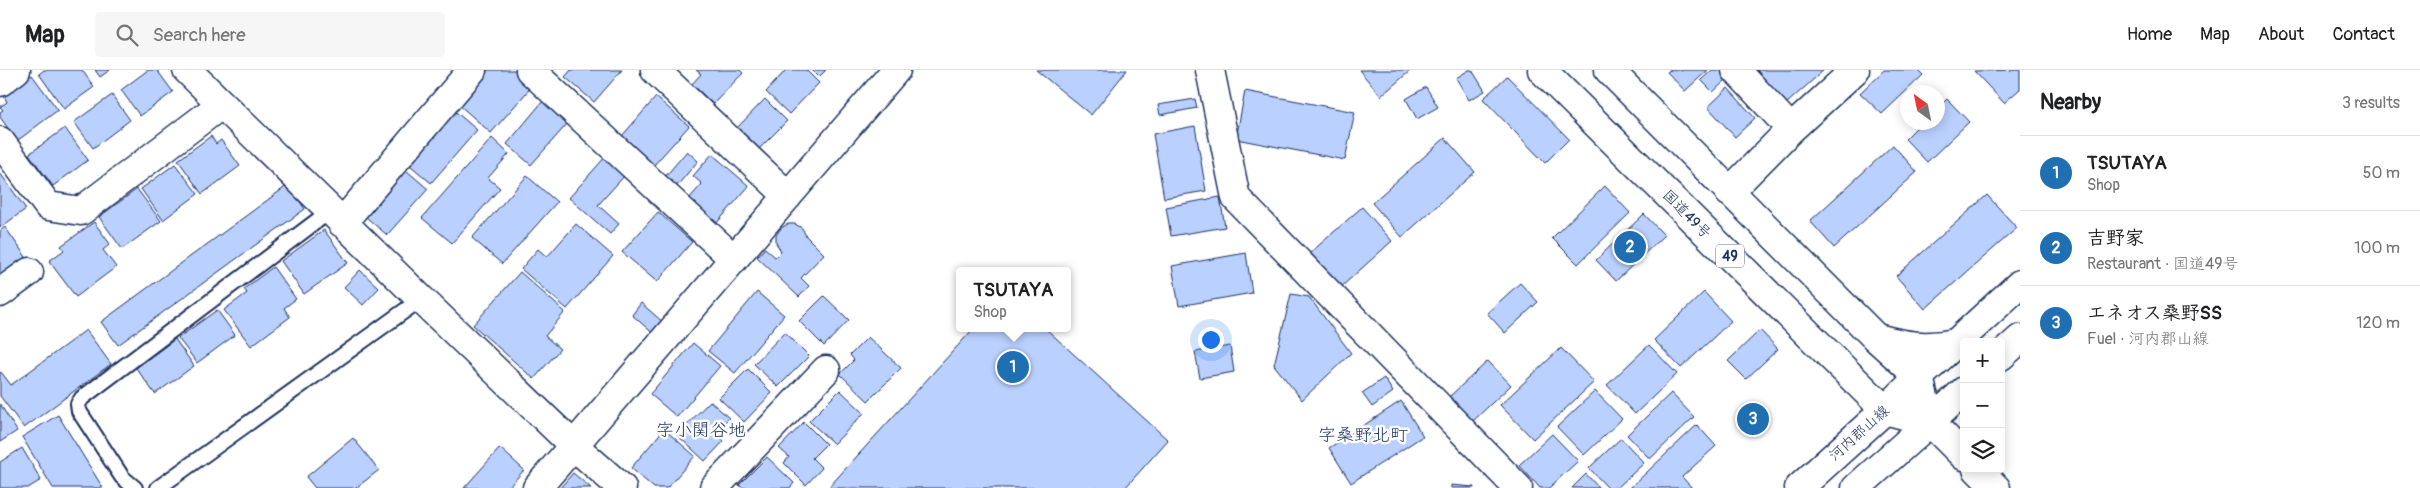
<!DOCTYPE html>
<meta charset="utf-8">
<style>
body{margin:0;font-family:Pangolin,"Klee One",sans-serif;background:#f6f6f6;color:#202124}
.controls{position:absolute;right:15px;bottom:15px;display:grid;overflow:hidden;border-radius:5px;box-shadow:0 2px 12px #0003}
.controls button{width:45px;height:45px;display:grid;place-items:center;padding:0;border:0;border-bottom:1px solid #e0e0e0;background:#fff;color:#202124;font:25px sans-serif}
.compass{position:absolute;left:1900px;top:15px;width:45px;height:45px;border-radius:50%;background:#fff;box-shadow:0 2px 12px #0003;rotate:327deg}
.you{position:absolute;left:1210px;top:269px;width:18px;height:18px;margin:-12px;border:4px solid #fff;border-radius:50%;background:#1a73e8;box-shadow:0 0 0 8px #1a73e833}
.badge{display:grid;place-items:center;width:32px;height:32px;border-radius:50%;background:#1f6fb2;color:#fff;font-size:16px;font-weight:700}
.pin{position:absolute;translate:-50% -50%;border:2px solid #fff;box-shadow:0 1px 5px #0006}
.popup{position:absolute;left:956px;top:197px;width:115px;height:65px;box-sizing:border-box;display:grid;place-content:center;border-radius:5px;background:#fff;filter:drop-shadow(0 1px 4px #0005);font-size:16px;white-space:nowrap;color:#757577}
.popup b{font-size:19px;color:#202124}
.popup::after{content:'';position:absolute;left:50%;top:100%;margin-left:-10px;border:10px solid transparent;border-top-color:#fff}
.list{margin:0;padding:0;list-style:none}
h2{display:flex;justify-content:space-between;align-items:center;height:65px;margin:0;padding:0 20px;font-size:21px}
h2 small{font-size:16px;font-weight:400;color:#757577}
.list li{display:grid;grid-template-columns:32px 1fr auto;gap:15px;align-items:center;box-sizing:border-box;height:75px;padding:0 20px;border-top:1px solid #e0e0e0}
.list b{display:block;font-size:19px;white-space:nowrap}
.list p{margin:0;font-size:16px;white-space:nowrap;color:#757577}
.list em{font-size:16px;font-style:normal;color:#757577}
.icon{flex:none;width:28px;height:28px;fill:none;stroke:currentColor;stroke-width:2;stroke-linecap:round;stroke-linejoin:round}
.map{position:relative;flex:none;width:2020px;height:418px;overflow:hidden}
header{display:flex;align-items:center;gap:30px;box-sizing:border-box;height:70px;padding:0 25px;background:#fff;border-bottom:1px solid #e0e0e0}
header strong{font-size:24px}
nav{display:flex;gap:28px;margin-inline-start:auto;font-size:18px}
.search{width:350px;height:45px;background:#f6f6f6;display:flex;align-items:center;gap:12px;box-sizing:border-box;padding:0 18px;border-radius:5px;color:#757577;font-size:19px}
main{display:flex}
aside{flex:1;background:#fff}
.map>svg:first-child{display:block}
</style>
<header>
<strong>Map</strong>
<div class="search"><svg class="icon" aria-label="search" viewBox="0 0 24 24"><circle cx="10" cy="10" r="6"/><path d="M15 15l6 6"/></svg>Search here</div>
<nav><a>Home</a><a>Map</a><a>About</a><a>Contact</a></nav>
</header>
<main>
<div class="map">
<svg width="2020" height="418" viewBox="0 0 2020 418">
<rect width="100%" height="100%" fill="#fff"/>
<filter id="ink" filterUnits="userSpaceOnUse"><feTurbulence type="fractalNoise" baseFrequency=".02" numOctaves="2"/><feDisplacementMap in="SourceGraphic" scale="10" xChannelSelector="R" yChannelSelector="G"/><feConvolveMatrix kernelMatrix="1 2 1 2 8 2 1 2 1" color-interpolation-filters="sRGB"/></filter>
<g filter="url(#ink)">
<path fill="#bad0ff" stroke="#1b2f5e" d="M44 0H82L94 17 64 39 39 4Z
M95 0H110L100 7Z
M148 0H157L173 22 140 46 121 20Z
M486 0H518L534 14 491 63 457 33Z
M571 0H622L594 32 565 7Z
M696 0H740L743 3 713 34 692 14 701 4Z
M786 0H806L819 13 789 44 766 22Z
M812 0H826L819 7Z
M1036 0H1127L1091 45Z
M1359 0H1411L1381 26Z
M1469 0H1472L1485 21 1469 30 1456 8Z
M1670 0H1708L1685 21 1667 2Z
M1712 0H1720L1728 8 1713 22 1701 10Z
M1756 0H1824L1786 34Z
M1884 0H1918L1923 5 1882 44 1860 23Z
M2020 0V19L2004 33 1974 1Z
M32 5 58 40 17 71 0 47V42L3 40 0 37 7 32 4 26Z
M1507 6 1569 69 1545 93 1483 29Z
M1426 17 1438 37 1417 49 1406 29Z
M1728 18 1755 48 1735 67 1708 37Z
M1245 21 1355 42 1345 90 1236 69Z
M112 25 130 50 93 78 74 52Z
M656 27 689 56 654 95 621 67Z
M765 29 787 51 757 81 735 60Z
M1195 29 1197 38 1160 45 1158 35Z
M1947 29 1969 52 1927 92 1905 69 1922 52H1938V38Z
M543 31 568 53 531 95 507 74Z
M450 37 477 60 431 113 404 90Z
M1195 56 1206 121 1164 128 1153 64Z
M65 58 88 90 53 116 29 84Z
M211 66 216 74 221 70 240 96 202 124 178 90Z
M492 68 509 84 488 108 500 118 452 173 422 148Z
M1445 68 1475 102 1402 167 1372 133Z
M1893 75 1917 102 1834 178 1810 151Z
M687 81 698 91 676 117 665 107Z
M712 84 749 116 716 154 688 130 702 114 693 106Z
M606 86 626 104 598 135 619 154 610 164 569 128Z
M175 94 198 124 163 150 141 119Z
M400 95 428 119 387 165 360 142Z
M0 103 26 139 1 157 0 156Z
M527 106 557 132 502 194 472 168Z
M288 115 305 139 118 275 101 252Z
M1605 116 1630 143 1578 194 1552 168Z
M137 119 161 151 122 179 99 147Z
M1987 125 2017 158 1925 239 1896 206Z
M1220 127 1225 157 1171 166 1166 137Z
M1362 137 1392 171 1340 218 1309 184Z
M658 142 692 172 657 212 622 182Z
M1644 144 1664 165 1616 211 1596 190Z
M94 152 110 174 103 180 116 197 76 227 49 191 64 180 61 176Z
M576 154 613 186 567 239 521 199 538 179 547 187Z
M788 154H795L802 158 806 166 824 184 801 208 809 216 799 227 757 187 765 178 775 187 781 181 776 173V165L781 158Z
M5 157 26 187 0 206V161Z
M324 160 348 193 304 224 281 191Z
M1246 183 1252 223 1179 236 1172 196Z
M273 197 296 229 284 238 290 247 251 276 224 240 247 223 244 219Z
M360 200 379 218 363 235 344 217Z
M520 202 565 242 545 266 560 279 534 309 473 255Z
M1520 213 1538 232 1505 263 1487 243Z
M757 222 784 245 735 303 708 281Z
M1704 222 1731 251 1681 298 1654 270Z
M1291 224 1309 227 1351 283 1302 330 1274 295Z
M824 226 849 250 824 276 799 251Z
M641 233 664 253 655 265 632 245Z
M217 240 235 265 197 293 178 268Z
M974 258H1045L1168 370 1125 418H828Z
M86 260 111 294 24 358 0 326V303L1 302 11 315Z
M1760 260 1778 279 1746 309 1728 291Z
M785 262 809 286 778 317 754 294Z
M868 267 901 298 868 331 840 304 854 290 850 285Z
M175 269 194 296 155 324 136 298Z
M693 273 720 296 677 347 650 324Z
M1649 275 1677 304 1635 344 1607 315Z
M1230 276 1234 302 1200 308 1195 282Z
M1561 278 1594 312 1533 369 1500 335Z
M1488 291 1511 315 1472 352 1449 327Z
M748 299 772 323 744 352 719 328Z
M1384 308 1393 322 1372 337 1362 323Z
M840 320 864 343 834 374 809 351Z
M1595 321 1622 349 1584 385 1557 357Z
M1671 323 1694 347 1650 389 1627 365Z
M710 331 729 348 715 362 724 371 705 391 677 365Z
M1401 331 1423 366 1351 413 1329 378Z
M0 334 17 361 0 372Z
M58 345 103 418H53L22 367Z
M804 352 826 374 812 388 822 398 806 415 784 393 789 387 779 378Z
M1697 355 1716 376 1682 407 1692 418H1630Z
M664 359 695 386 667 418H654L631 398Z
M1552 364 1578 391 1549 418H1540L1519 395Z
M353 368 379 400 356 418H315L306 407Z
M1621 368 1644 393 1617 418H1608L1589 398Z
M22 378 41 410 28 418H0V392Z
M500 378 524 400 508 418H464Z
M767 387 794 413 790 418H743L739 415Z
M573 403 591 418H560Z
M1586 404 1599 418H1572Z
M1451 415 1474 417V418H1451Z"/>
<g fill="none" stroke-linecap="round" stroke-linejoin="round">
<defs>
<path id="service" d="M135 418 122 407 79 341 78 334 82 328 330 141
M158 418 421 229"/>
<path id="minor" d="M187 0 421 229 574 376 622 418
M530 0 734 189
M655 0 788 126
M1210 0 1236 128 1518 418
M1736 0 1791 59
M0 12 16 0
M0 71 48 136 81 141 222 34
M1729 122 1791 59 1855 0
M342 153 472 0
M0 223 29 202
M537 418 896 0
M714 418 826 300"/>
<path id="tertiary" d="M2001 286 2020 269
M1919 307 2020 214
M1930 352 1964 321"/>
<path id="secondary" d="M1799 418 1885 340 1919 307
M1856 418 1930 352"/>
<path id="trunk" d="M1542 0 1885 340 1930 352 1964 386
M1609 0 1876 268 1919 307 1930 352
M1877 268C1906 276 1926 279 1956 273
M1977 399 1996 418"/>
</defs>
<use href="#service" stroke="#1b2f5e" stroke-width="18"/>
<use href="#minor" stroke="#1b2f5e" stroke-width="31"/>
<use href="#tertiary" stroke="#1b2f5e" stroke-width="31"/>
<use href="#secondary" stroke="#1b2f5e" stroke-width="31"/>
<use href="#trunk" stroke="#1b2f5e" stroke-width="31"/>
<use href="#service" stroke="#fff" stroke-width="14"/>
<use href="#minor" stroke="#fff" stroke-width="28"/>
<use href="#tertiary" stroke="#fff" stroke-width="28"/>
<use href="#secondary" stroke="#fff" stroke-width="28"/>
<use href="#trunk" stroke="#fff" stroke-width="28"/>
</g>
</g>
<g text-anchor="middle" stroke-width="5" stroke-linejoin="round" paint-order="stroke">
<rect fill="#fff" stroke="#5f6d8e" stroke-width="1" x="1716" y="174.5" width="28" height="23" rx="4"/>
<g font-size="14" font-weight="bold" fill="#1b2f5e">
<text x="1730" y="191">49</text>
</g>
<g font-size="15" fill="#1b2f5e" stroke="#fff">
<text transform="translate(1687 144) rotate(45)" y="5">国道49号</text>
<text transform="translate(1859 363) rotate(-42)" y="5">河内郡山線</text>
</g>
<g font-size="18" fill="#1b2f5e" stroke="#fff">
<text x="701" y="366">字小関谷地</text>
<text x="1363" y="371">字桑野北町</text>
</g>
</g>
</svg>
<div class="controls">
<button>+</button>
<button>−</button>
<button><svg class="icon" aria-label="layers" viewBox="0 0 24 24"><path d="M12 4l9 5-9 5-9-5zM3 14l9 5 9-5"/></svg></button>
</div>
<svg class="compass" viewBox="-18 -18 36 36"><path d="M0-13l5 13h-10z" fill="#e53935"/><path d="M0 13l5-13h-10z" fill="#757577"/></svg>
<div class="you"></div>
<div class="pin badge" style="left:1013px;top:297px">1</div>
<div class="popup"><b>TSUTAYA</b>Shop</div>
<div class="pin badge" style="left:1630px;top:177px">2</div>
<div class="pin badge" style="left:1753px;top:349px">3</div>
</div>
<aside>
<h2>Nearby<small>3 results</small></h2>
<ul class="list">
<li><span class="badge">1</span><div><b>TSUTAYA</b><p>Shop</p></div><em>50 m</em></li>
<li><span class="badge">2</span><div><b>吉野家</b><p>Restaurant · 国道49号</p></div><em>100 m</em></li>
<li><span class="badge">3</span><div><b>エネオス桑野SS</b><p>Fuel · 河内郡山線</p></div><em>120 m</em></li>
</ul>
</aside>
</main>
